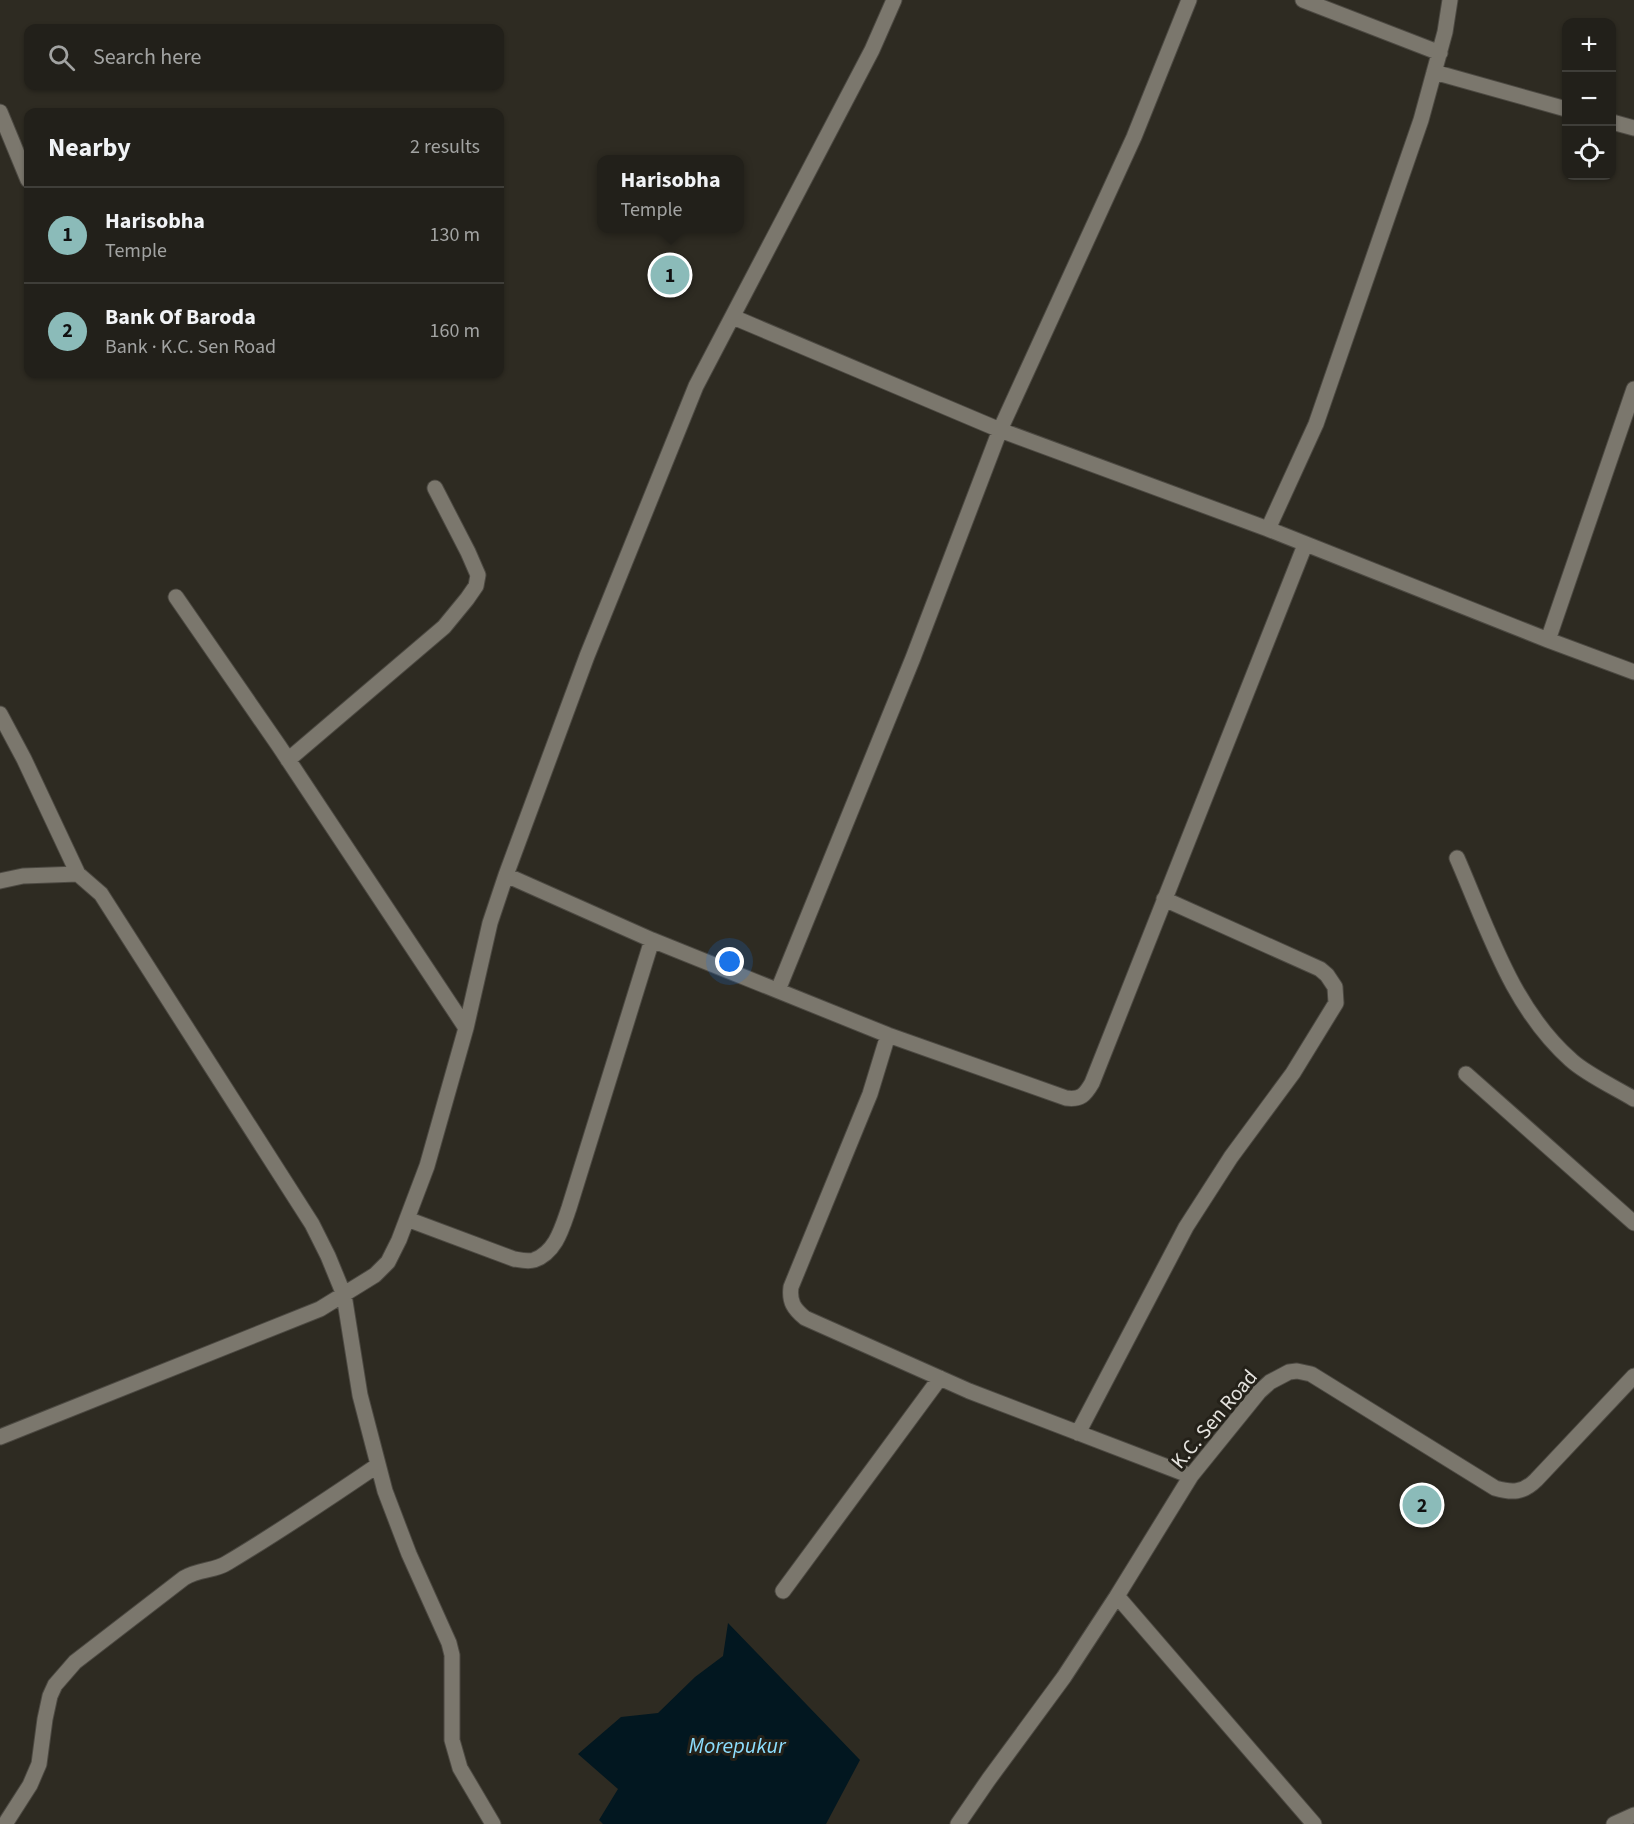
<!DOCTYPE html>
<meta charset="utf-8">
<style>
body{margin:0;font-family:"Source Sans 3",sans-serif;background:#2a2823;color:#f1f3f6}
.controls{position:absolute;right:18px;top:18px;display:grid;overflow:hidden;border-radius:12px;box-shadow:0 2px 4px #0004}
.controls button{width:54px;height:54px;display:grid;place-items:center;padding:0;border:0;border-bottom:2px solid #3f3e39;background:#22201a;color:#f1f3f6;font:30px sans-serif}
.you{position:absolute;left:730px;top:962px;width:21px;height:21px;margin:-15px;border:4px solid #fff;border-radius:50%;background:#1a73e8;box-shadow:0 0 0 9px #1a73e833}
.badge{display:grid;place-items:center;width:39px;height:39px;border-radius:50%;background:#8bbbb9;color:#111;font-size:20px;font-weight:700}
.pin{position:absolute;translate:-50% -50%;border:3px solid #fff;box-shadow:0 2px 6px #0006}
.popup{position:absolute;left:597px;top:155px;width:147px;height:78px;box-sizing:border-box;display:grid;place-content:center;border-radius:12px;background:#22201a;filter:drop-shadow(0 2px 4px #0005);font-size:20px;white-space:nowrap;color:#a2a3a2}
.popup b{font-size:22px;color:#f1f3f6}
.popup::after{content:'';position:absolute;left:50%;top:100%;margin-left:-12px;border:12px solid transparent;border-top-color:#22201a}
.list{margin:0;padding:0;list-style:none}
h2{display:flex;justify-content:space-between;align-items:center;height:78px;margin:0;padding:0 24px;font-size:26px}
h2 small{font-size:20px;font-weight:400;color:#a2a3a2}
.list li{display:grid;grid-template-columns:39px 1fr auto;gap:18px;align-items:center;box-sizing:border-box;height:96px;padding:0 24px;border-top:2px solid #3f3e39}
.list b{display:block;font-size:22px;white-space:nowrap}
.list p{margin:0;font-size:20px;white-space:nowrap;color:#a2a3a2}
.list em{font-size:20px;font-style:normal;color:#a2a3a2}
.icon{flex:none;width:33px;height:33px;fill:none;stroke:currentColor;stroke-width:2;stroke-linecap:round;stroke-linejoin:round}
.map{position:relative;flex:none;width:1634px;height:1824px;overflow:hidden}
.search{position:absolute;background:#22201a;box-shadow:0 2px 4px #0004;left:24px;top:24px;width:480px;height:66px;display:flex;align-items:center;gap:15px;box-sizing:border-box;padding:0 21px;border-radius:12px;color:#a2a3a2;font-size:22px}
.panel{position:absolute;background:#22201a;box-shadow:0 2px 4px #0004;left:24px;top:108px;width:480px;height:270px;border-radius:12px}
.map>svg:first-child{display:block}
</style>
<div class="map">
<svg width="1634" height="1824" viewBox="0 0 1634 1824">
<rect width="100%" height="100%" fill="#2e2b22"/>
<path fill="#021720" d="M728 1623 860 1760 826 1824H603L599 1820 618 1789 578 1754 621 1717 658 1713 695 1677 723 1656Z"/>
<g fill="none" stroke-linecap="round" stroke-linejoin="round">
<defs>
<path id="minor" d="M1303 0 1440 53
M1434 72 1566 109
M0 112 28 180
M1612 122 1634 128
M733 317 1000 430 1268 529 1548 640 1634 672
M1268 529 1316 424 1421 120 1445 32 1450 0
M176 597 279 746 466 1028
M1548 640 1634 389
M0 714 24 759 78 874
M288 760 444 627 467 599 476 586 478 575 468 552 435 488
M1457 858C1488 929 1512 1008 1571 1060 1586 1074 1616 1088 1634 1099
M506 875 652 940 888 1035 1066 1098C1081 1100 1085 1095 1092 1083L1305 545
M0 881 23 876 78 874 101 894 312 1224 328 1256 344 1295 360 1395 385 1491 409 1554 449 1643 452 1655V1740L460 1768 493 1824
M778 990 913 658 1000 430 1134 137 1189 0
M888 1035 870 1094 791 1287C789 1302 794 1309 805 1318L969 1391 1191 1476
M1466 1074 1634 1223
M407 1219 514 1259C520 1260 528 1262 534 1260 556 1252 562 1228 569 1208L652 940
M1078 1433 1186 1227 1231 1157 1293 1073 1336 1003 1335 987 1327 975 1320 969 1164 899
M0 1437 320 1309 375 1275 388 1262 399 1240 427 1166 466 1028 490 923 506 875 587 656 696 386 872 50 894 0
M783 1591 940 1378
M1117 1596 1314 1824
M5 1824 30 1785 39 1764 45 1719 50 1696 55 1685 75 1662 184 1578C199 1569 215 1571 227 1563 279 1532 328 1499 378 1465
M958 1824 989 1779 1064 1677 1117 1596 1191 1476 1259 1392 1270 1382 1289 1372 1297 1371 1311 1374 1495 1488C1512 1493 1523 1493 1536 1480L1634 1376
M1614 1824 1634 1815"/>
</defs>
<use href="#minor" stroke="#4c4942" stroke-width="17"/>
<use href="#minor" stroke="#7b776d" stroke-width="15"/>
</g>
<g text-anchor="middle" stroke-width="6" stroke-linejoin="round" paint-order="stroke">
<g font-size="21" fill="#e5e3de" stroke="#242119">
<text transform="translate(1214 1419) rotate(-50)" y="7">K.C. Sen Road</text>
</g>
<g font-size="22" font-style="italic" fill="#8cddfd" stroke="#242119">
<text x="737" y="1753">Morepukur</text>
</g>
</g>
</svg>
<div class="controls">
<button>+</button>
<button>−</button>
<button><svg class="icon" aria-label="locate" viewBox="0 0 24 24"><circle cx="12" cy="12" r="6"/><path d="M12 2v4M12 18v4M2 12h4M18 12h4"/></svg></button>
</div>
<div class="you"></div>
<div class="pin badge" style="left:670px;top:275px">1</div>
<div class="popup"><b>Harisobha</b>Temple</div>
<div class="pin badge" style="left:1422px;top:1505px">2</div>
<div class="search"><svg class="icon" aria-label="search" viewBox="0 0 24 24"><circle cx="10" cy="10" r="6"/><path d="M15 15l6 6"/></svg>Search here</div>
<section class="panel">
<h2>Nearby<small>2 results</small></h2>
<ul class="list">
<li><span class="badge">1</span><div><b>Harisobha</b><p>Temple</p></div><em>130 m</em></li>
<li><span class="badge">2</span><div><b>Bank Of Baroda</b><p>Bank · K.C. Sen Road</p></div><em>160 m</em></li>
</ul>
</section>
</div>
